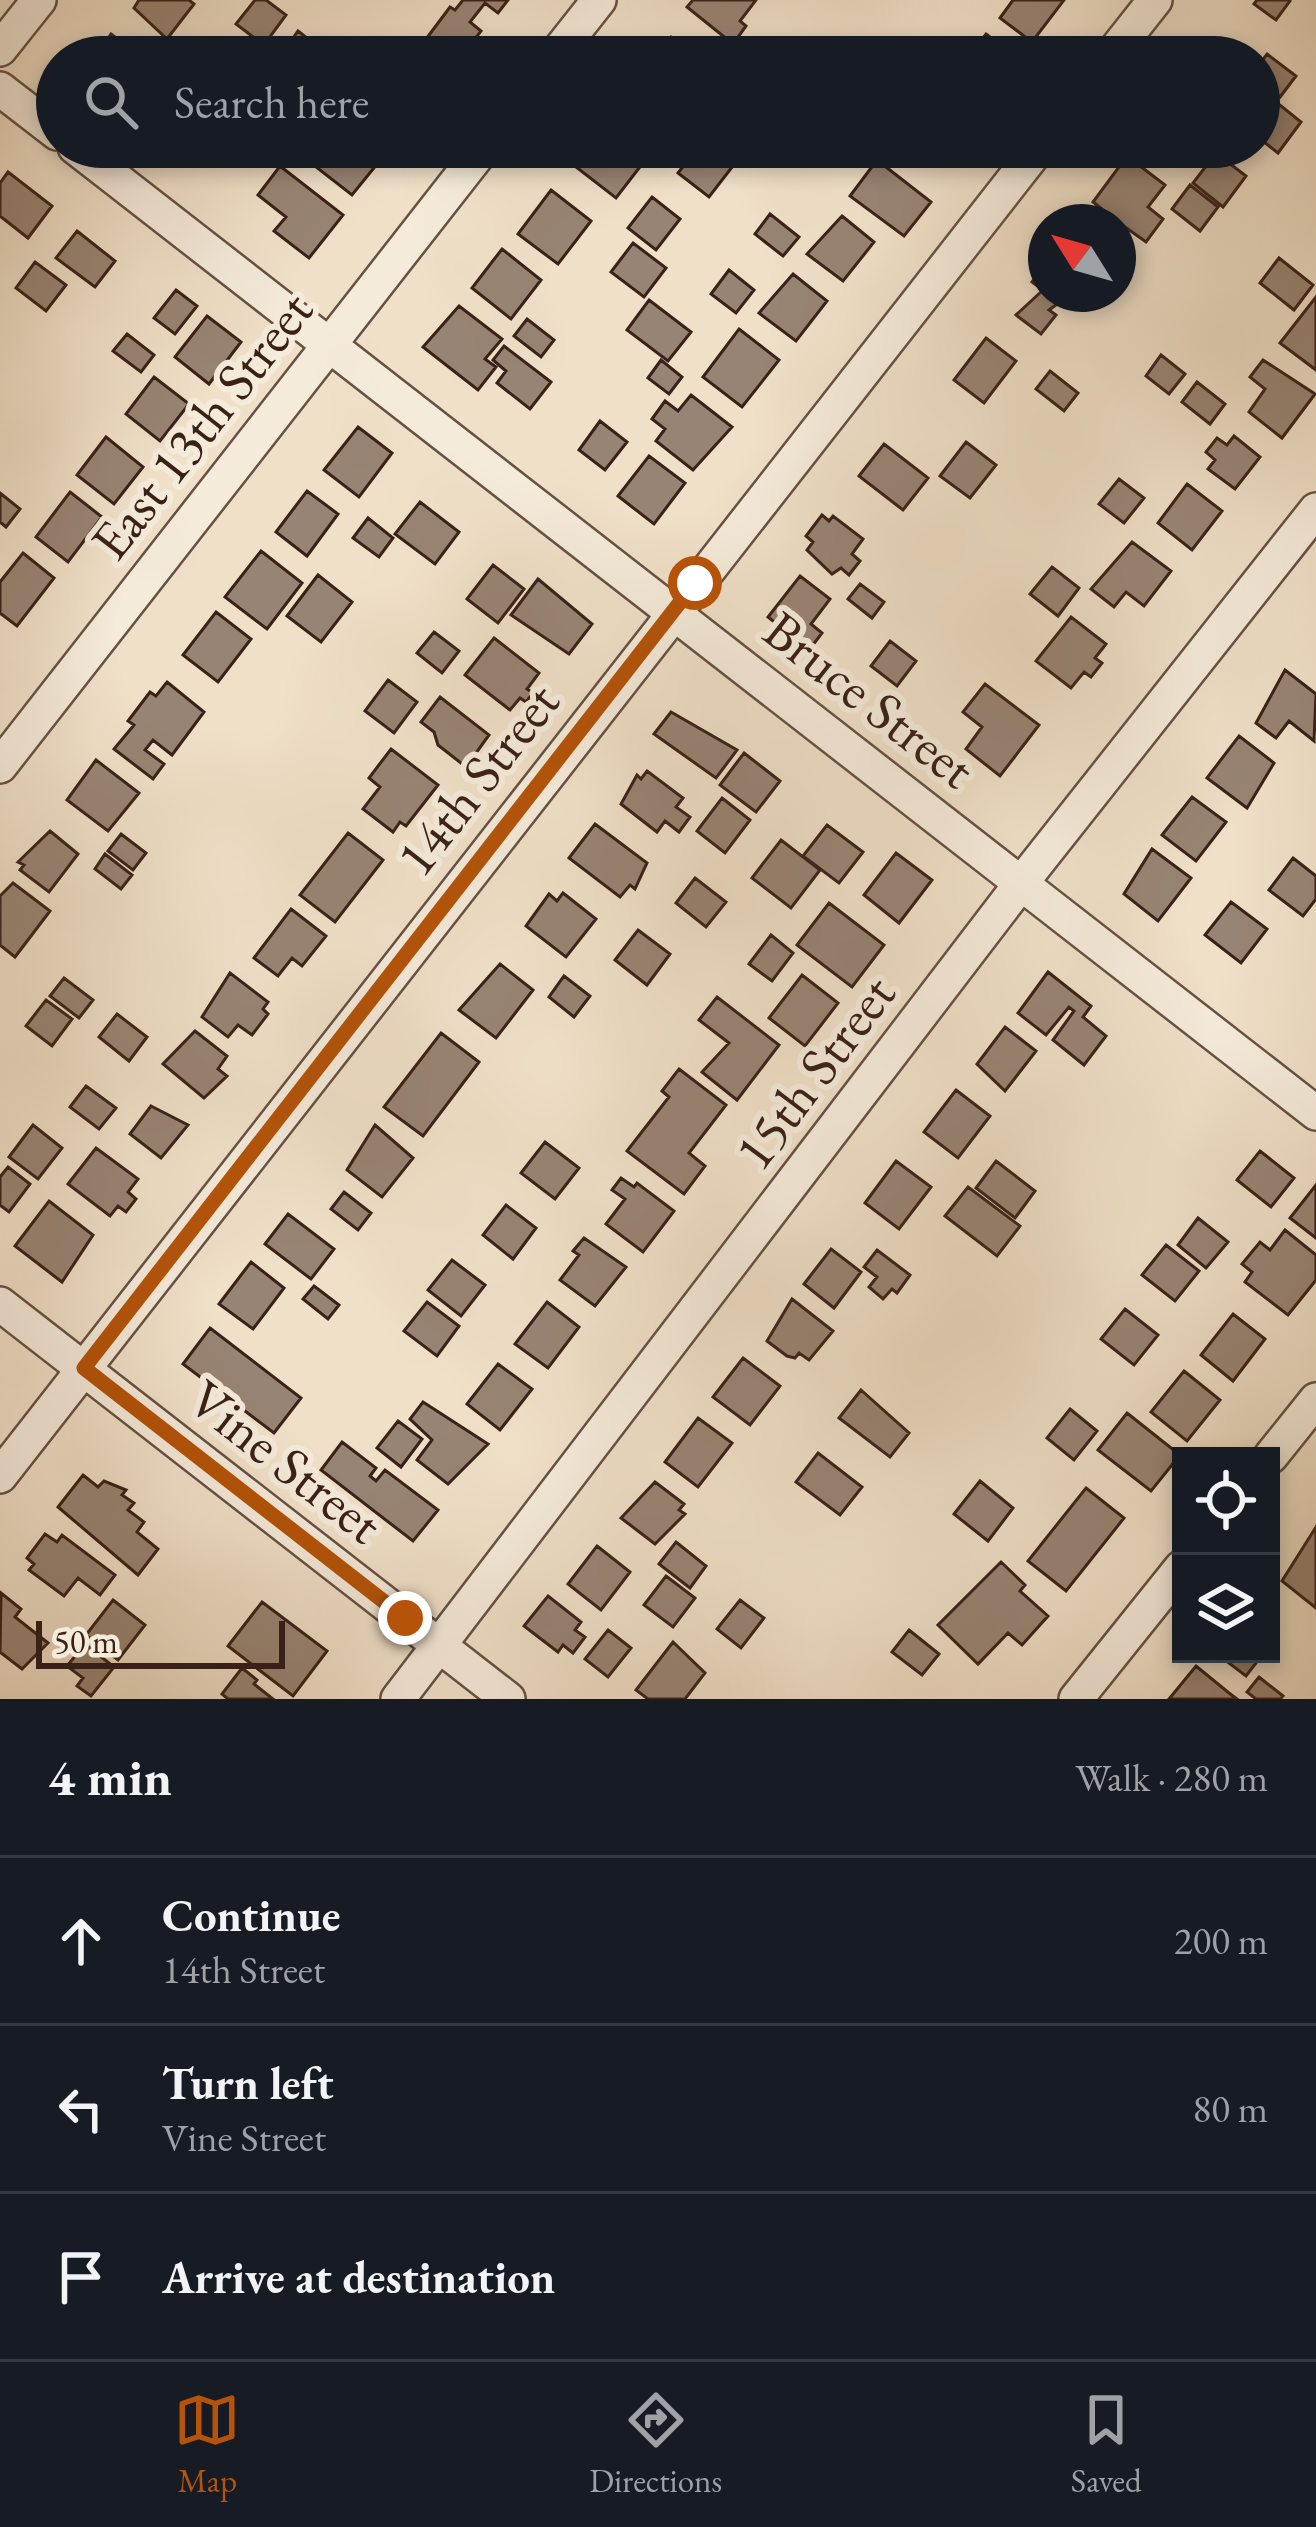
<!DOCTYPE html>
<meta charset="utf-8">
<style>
body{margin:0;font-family:"EB Garamond",serif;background:#20242c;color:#f1f3f6}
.controls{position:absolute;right:36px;bottom:36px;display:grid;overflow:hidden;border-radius:0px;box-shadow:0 6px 18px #0003}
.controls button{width:108px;height:108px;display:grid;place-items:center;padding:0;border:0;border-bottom:3px solid #363941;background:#171b24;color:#f1f3f6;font:60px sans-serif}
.compass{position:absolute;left:1028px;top:204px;width:108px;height:108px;border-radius:50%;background:#171b24;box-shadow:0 6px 18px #0003;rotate:307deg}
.scale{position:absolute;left:36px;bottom:30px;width:249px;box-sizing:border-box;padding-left:12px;border:6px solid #392118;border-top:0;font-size:33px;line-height:42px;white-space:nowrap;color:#392118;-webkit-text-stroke:9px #f5ebdb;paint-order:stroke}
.stop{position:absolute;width:36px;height:36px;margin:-27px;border:9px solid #b45309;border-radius:50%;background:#fff}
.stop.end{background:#b45309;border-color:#fff;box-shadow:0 3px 12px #0008}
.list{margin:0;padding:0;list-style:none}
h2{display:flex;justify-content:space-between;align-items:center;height:156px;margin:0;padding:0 48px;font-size:51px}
h2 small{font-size:39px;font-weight:400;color:#9ea1a6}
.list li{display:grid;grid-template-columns:78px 1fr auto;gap:36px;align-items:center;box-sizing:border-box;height:168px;padding:0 48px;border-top:3px solid #363941}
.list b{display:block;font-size:45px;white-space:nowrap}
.list p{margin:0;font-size:39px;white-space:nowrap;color:#9ea1a6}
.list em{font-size:39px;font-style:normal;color:#9ea1a6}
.icon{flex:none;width:66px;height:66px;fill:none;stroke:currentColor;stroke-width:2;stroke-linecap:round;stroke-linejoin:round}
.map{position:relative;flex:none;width:1316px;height:1699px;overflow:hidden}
.search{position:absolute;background:#171b24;box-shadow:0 6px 18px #0003;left:36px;right:36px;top:36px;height:132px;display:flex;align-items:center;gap:30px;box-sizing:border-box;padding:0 42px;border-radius:66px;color:#9ea1a6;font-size:45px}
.sheet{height:660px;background:#171b24}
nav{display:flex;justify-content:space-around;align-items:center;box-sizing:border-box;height:168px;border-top:3px solid #363941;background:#171b24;font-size:33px;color:#9ea1a6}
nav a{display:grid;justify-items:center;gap:6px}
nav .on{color:#b45309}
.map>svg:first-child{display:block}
</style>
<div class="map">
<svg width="1316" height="1699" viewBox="0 0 1316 1699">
<rect width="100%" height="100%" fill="#f0e0c8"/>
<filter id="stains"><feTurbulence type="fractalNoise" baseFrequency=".00167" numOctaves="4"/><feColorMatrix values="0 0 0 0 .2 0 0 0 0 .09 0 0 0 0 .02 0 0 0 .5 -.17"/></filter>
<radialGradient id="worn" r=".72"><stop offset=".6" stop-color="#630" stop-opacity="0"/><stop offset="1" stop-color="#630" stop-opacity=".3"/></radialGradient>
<path fill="#988474" stroke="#392118" stroke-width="3" d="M139 0H189L194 4 167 39 134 8Z
M255 0H266L286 15 264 45 236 24Z
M463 0H508L498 13 485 3 470 22 481 31 461 57H425L417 51 450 7 455 10Z
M693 0H756L740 21 746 26 733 44 687 7Z
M1013 0H1064L1032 42 1000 18Z
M1257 0H1289L1290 1 1276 20 1254 4Z
M298 31 331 57H280Z
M111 34 141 57H94Z
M986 34 1016 57H968Z
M671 37 697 57H655Z
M1267 54 1296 76 1280 97 1275 93 1271 98 1301 122 1278 153 1259 138V65Z
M323 147H377L386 153 352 195 311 163Z
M577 147H630L646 159 616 198 567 160Z
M698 147H717L736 162 709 197 678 173Z
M923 147H977L969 158 957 149 945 164Z
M1216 153 1246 176 1223 207 1193 183Z
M1127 156 1165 185 1148 207 1163 219 1146 242 1118 222 1094 219 1102 209 1093 202Z
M877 160 931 202 904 236 850 196Z
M280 166 343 215 309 258 274 231 286 217 258 195Z
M8 172 52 206 28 238 0 216V183Z
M1190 185 1218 207 1200 231 1172 209Z
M551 190 591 221 558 264 518 234Z
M652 197 680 219 656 250 628 228Z
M770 214 799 237 783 256 755 234Z
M842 216 874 242 843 281 807 254Z
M77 231 115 261 95 287 56 258Z
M633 243 666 268 644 297 611 272Z
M502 249 541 280 511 319 472 288Z
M1279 258 1313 285 1294 310 1260 283Z
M35 262 66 285 46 311 16 288Z
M1046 264V294H1071L1049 310 1056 315 1041 334 1016 315 1043 290 1032 282Z
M729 270 754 290 736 313 711 294Z
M793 274 827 301 796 341 759 313Z
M176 290 197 306 175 334 154 318Z
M1316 297V370L1280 343Z
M649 300 691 332 668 361 627 330Z
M459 306 502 339 485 359 496 367 478 390 423 347Z
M207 316 241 342 209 384 175 357Z
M527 319 554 340 541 357 514 336Z
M739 329 779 360 742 407 703 377Z
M127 334 154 355 141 372 113 351Z
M986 338 1016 361 984 403 954 380Z
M504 346 551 382 530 409 497 383 506 371 493 360Z
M1161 355 1185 374 1169 394 1146 376Z
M661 360 682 377 669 394 648 378Z
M1263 360 1315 394 1282 438 1249 412 1265 389 1250 377Z
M1050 371 1078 393 1064 411 1036 389Z
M154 377 189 404 160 441 126 414Z
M1197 382 1225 404 1210 424 1182 402Z
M691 395 732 427 693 470 656 441 665 429 652 419 665 401 678 411Z
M600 421 627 442 605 470 579 450Z
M358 427 392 453 359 497 324 470Z
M1234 436 1260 457 1235 489 1208 469 1215 460 1206 452 1217 438 1227 445Z
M106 437 143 467 114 504 77 475Z
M966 442 996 465 970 498 940 476Z
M884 444 928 478 903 510 859 476Z
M649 456 685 483 654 524 618 496Z
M1119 479 1144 498 1124 523 1099 504Z
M1187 484 1222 511 1192 550 1158 523Z
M307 491 338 514 307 556 276 532Z
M70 492 102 517 68 562 36 537Z
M0 493 20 509 6 527 0 522Z
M420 502 459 532 435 564 395 534Z
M822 515 829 521 833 516 863 539 852 554 860 561 849 575 841 568 832 574 807 550 813 542 806 536Z
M368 518 393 538 379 557 353 538Z
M1132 542 1171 571 1144 606 1126 592 1114 607 1091 589Z
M261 551 302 583 267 629 225 597Z
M23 553 54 578 17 626 0 613V582Z
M493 565 524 589 498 623 467 599Z
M1052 567 1079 588 1058 616 1030 594Z
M318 575 352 602 321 642 287 616Z
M800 576 830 599 811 624 822 633 809 650 768 617Z
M538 579 592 624 569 654 511 615Z
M860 584 884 602 872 618 848 599Z
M216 612 251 639 218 682 183 655Z
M1071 617 1106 644 1095 658 1102 663 1091 677 1084 672 1071 688 1036 661Z
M434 632 459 651 442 673 417 653Z
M494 638 539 673 527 689 533 693 526 702 520 698 510 710 465 675Z
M890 641 916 661 897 686 871 666Z
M1285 670 1316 694 1314 741 1289 721 1276 738 1256 723Z
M388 680 417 702 394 733 365 711Z
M167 682 204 712 172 755 153 740 145 750 164 764 153 779 114 749 134 725 128 721 150 692 156 696Z
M985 684 1039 725 1000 776 966 749 982 727 963 712Z
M440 697 489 735 466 767 438 745 434 732 421 722Z
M671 712 737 750 716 778 654 734Z
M1239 736 1274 763 1247 808 1207 778Z
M391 749 438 785 406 826 400 822 393 832 363 809 380 787 369 778Z
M744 753 780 781 756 812 720 785Z
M96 760 139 793 108 831 67 800Z
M647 771 683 798 676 807 690 817 679 832 665 821 657 832 621 804 637 775 641 779Z
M1192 797 1226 822 1196 861 1162 835Z
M722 798 750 820 725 853 697 831Z
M595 824 647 863 635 889 630 885 620 897 569 858Z
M827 825 863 852 839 883 803 856Z
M50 831 78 854 49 892 20 870 24 865 18 862Z
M348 833 383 860 335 922 300 895Z
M121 834 146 853 133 870 108 851Z
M781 840 820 870 791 908 752 878Z
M1152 849 1191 878 1158 921 1124 894Z
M896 853 932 880 899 923 864 895Z
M105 854 132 875 121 889 95 869Z
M1293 858 1316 876V899L1303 916 1269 890Z
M695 878 726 902 706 927 676 903Z
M13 883 50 911 15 957 0 945V896Z
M563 893 596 919 566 957 526 926 549 894 557 901Z
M1231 902 1267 929 1241 963 1205 935Z
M829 903 884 945 852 987 797 945Z
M291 909 326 936 302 966 292 958 278 976 254 958Z
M638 930 670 954 647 985 615 960Z
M771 935 793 953 772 981 749 964Z
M500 964 533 990 496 1038 459 1010Z
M1048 972 1091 1006 1083 1017 1106 1036 1084 1065 1053 1040 1074 1011 1069 1007 1046 1035 1018 1013Z
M230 973 268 1002 263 1009 268 1014 252 1035 238 1025 228 1037 202 1017Z
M802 975 838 1003 805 1046 769 1018Z
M564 976 590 996 574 1017 549 997Z
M64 978 93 1000 79 1018 50 996Z
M717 997 779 1045 737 1100 702 1072 729 1043 699 1020Z
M46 1000 72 1019 52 1046 26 1026Z
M117 1014 147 1037 129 1061 99 1037Z
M1005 1027 1036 1051 1005 1091 977 1064Z
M195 1031 227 1056 218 1069 227 1076 204 1098 163 1064Z
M441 1033 479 1062 423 1136 384 1107Z
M679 1069 726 1105 689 1153 705 1166 684 1194 627 1151 669 1097 662 1091Z
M86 1086 116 1108 99 1129 70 1107Z
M956 1090 990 1116 958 1158 924 1132Z
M151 1106 188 1125 161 1158 130 1134Z
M33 1125 62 1148 38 1179 9 1157Z
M375 1125 413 1158 382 1197 347 1170Z
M545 1142 579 1168 555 1199 521 1173Z
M96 1148 138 1179 128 1192 136 1199 126 1212 118 1206 110 1216 68 1184Z
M1260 1151 1294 1178 1271 1207 1237 1180Z
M896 1161 931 1187 899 1229 865 1203Z
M996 1161 1035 1191 1015 1218 976 1188Z
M8 1167 30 1184 9 1212 0 1205V1177Z
M621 1178 634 1187 637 1183 674 1211 643 1252 606 1224 625 1199 612 1190Z
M1316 1185V1238L1290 1218Z
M968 1187 1020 1226 997 1256 945 1216Z
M344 1192 371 1213 358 1230 331 1209Z
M49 1201 93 1235 62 1282 15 1246Z
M506 1205 536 1228 513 1259 483 1235Z
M288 1214 334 1249 311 1279 265 1244Z
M1198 1218 1228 1242 1206 1268 1178 1245Z
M1285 1230 1316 1255V1280L1288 1315 1245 1282 1252 1272 1242 1264 1260 1242 1270 1250Z
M584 1238 626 1267 595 1306 560 1280 579 1255 573 1251Z
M1166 1245 1199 1271 1175 1301 1142 1275Z
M831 1249 861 1272 834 1308 804 1284Z
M877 1250 910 1275 897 1293 892 1289 883 1299 869 1287 877 1277 864 1267Z
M452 1260 485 1285 461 1316 428 1290Z
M251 1262 284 1288 253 1329 219 1304Z
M314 1286 339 1305 328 1319 303 1299Z
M792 1299 833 1331 809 1360 799 1353 795 1358 787 1356 767 1341Z
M427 1302 459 1326 437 1356 404 1331Z
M547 1302 579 1327 548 1368 515 1344Z
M1125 1309 1158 1335 1134 1365 1101 1339Z
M1233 1314 1265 1339 1233 1381 1201 1355Z
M210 1328 301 1398 274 1433 183 1364Z
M743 1358 780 1386 750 1425 713 1397Z
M498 1364 532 1389 500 1430 467 1404Z
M1184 1371 1220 1400 1187 1441 1151 1412Z
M861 1390 909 1433 890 1457 839 1418Z
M423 1402 488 1444 448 1484 417 1460 432 1440 410 1419Z
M1070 1409 1097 1431 1074 1460 1047 1438Z
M1127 1413 1180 1455 1151 1491 1098 1450Z
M698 1418 732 1443 698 1487 665 1462Z
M398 1421 422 1439 401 1467 377 1448Z
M342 1442 376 1468 370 1476 376 1481 385 1470 438 1510 413 1541 321 1470Z
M818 1453 862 1487 840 1515 796 1482Z
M83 1475 98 1487 104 1481 126 1490 122 1495 134 1503 128 1510 144 1522 137 1532 158 1549 138 1575 58 1507Z
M980 1481 1013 1508 988 1541 954 1514Z
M655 1482 684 1504 679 1510 685 1514 655 1544 621 1518Z
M1086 1488 1124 1518 1066 1591 1028 1561Z
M1316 1527V1608L1282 1581Z
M45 1534 57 1542 62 1535 115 1575 100 1595 78 1578 64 1596 29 1570 34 1564 27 1558Z
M676 1542 706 1566 690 1588 659 1564Z
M597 1546 630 1572 601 1610 568 1584Z
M1001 1562 1025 1585 1020 1591 1048 1616 1022 1645 1008 1633 978 1664 938 1625Z
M666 1576 695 1598 673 1627 644 1605Z
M1 1593 21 1609 15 1617 48 1643 22 1669 0 1652Z
M548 1596 581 1622 575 1630 585 1637 573 1653 563 1645 558 1652 524 1626Z
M113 1600 145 1625 118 1660 86 1635Z
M740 1600 764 1618 741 1648 717 1629Z
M262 1602 327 1651 293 1696 228 1646Z
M608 1630 631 1648 608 1677 585 1659Z
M909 1630 939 1654 922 1675 892 1652Z
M673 1642 705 1673 685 1699H648L636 1690Z
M85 1644 114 1667 91 1696 77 1686 83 1678 67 1666Z
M1217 1654H1263L1246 1676Z
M1196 1666 1229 1693 1237 1699H1169Z
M242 1668 257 1680 254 1684 273 1699H228L222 1694Z
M1259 1677 1283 1696 1280 1699H1256L1247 1692Z"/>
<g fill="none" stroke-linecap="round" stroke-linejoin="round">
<defs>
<path id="minor" d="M0 49 39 0
M554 57 599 0
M1110 57 1155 0
M0 89 57 133
M75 147 1316 1113
M0 766 484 147
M0 1304 508 1699
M1271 1456 1316 1400
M0 1476 1039 147
M398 1699 1022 882 1316 510
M1076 1699 1181 1568"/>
</defs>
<use href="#minor" stroke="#675144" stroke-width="38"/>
<use href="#minor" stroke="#f5ebdb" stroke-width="33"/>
</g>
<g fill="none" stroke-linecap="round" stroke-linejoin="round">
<path stroke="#b45309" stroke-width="15" d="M405 1618 84 1368 695 583"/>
</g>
<g text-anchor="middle" stroke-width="12" stroke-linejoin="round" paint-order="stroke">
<g font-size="54" fill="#392118" stroke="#f5ebdb">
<text transform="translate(201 425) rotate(-52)" y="19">East 13th Street</text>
<text transform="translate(870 699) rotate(38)" y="19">Bruce Street</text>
<text transform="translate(477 779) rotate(-52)" y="19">14th Street</text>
<text transform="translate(814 1072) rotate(-53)" y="19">15th Street</text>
<text transform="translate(286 1461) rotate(38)" y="19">Vine Street</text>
</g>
</g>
<rect width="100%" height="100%" filter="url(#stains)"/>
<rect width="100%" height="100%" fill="url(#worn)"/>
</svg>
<div class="controls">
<button><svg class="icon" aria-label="locate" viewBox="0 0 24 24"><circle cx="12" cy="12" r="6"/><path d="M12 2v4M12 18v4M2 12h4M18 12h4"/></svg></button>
<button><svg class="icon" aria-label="layers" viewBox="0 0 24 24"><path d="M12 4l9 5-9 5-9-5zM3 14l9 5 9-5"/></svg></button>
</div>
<svg class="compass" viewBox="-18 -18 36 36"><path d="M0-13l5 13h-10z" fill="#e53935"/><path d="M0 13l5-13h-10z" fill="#9ea1a6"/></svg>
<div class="scale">50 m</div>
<div class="stop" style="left:695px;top:583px"></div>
<div class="stop end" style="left:405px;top:1618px"></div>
<div class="search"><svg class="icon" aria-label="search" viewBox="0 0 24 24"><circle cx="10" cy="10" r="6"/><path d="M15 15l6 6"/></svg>Search here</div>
</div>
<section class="sheet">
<h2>4 min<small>Walk · 280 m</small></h2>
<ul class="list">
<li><svg class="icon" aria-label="ahead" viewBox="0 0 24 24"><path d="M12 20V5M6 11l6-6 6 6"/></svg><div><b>Continue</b><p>14th Street</p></div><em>200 m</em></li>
<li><svg class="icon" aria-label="left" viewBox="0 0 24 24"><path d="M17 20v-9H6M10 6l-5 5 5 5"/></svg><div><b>Turn left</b><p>Vine Street</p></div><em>80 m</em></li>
<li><svg class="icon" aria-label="arrive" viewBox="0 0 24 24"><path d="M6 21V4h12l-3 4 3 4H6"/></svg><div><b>Arrive at destination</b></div></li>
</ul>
</section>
<nav>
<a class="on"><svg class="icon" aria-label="map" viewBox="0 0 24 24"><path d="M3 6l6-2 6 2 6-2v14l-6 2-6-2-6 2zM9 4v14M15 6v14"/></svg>Map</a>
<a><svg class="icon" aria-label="directions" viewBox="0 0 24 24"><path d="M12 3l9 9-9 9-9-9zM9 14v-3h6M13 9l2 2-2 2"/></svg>Directions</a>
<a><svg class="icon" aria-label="saved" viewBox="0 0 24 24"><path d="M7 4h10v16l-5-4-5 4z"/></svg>Saved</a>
</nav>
